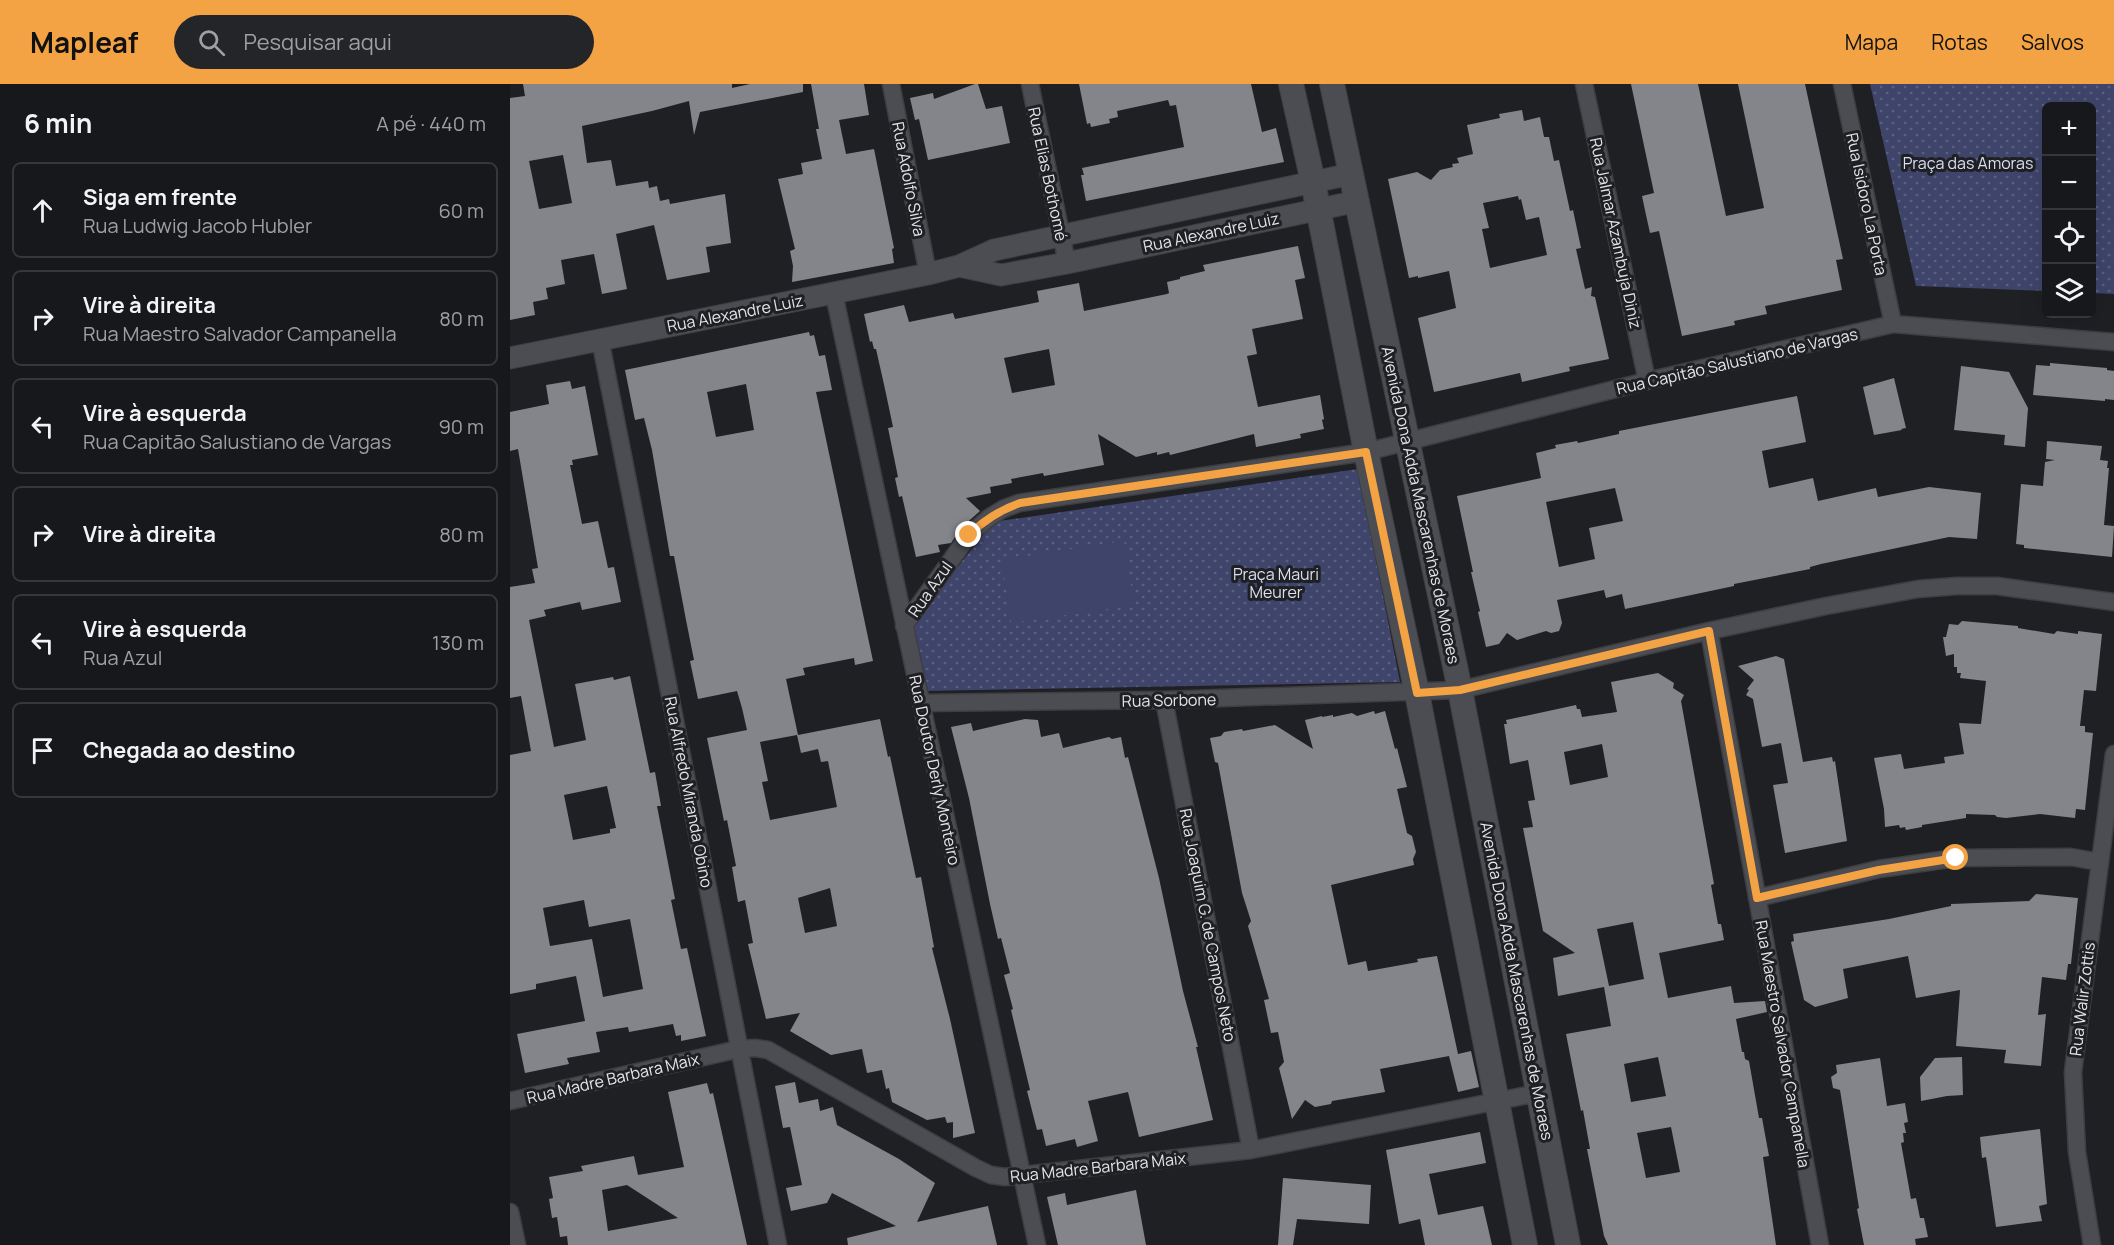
<!DOCTYPE html>
<html lang="pt">
<meta charset="utf-8">
<style>
body{margin:0;font-family:Manrope,sans-serif;background:#242528;color:#f1f3f6}
.controls{position:absolute;right:18px;top:18px;display:grid;overflow:hidden;border-radius:9px;box-shadow:0 6px 24px #0002}
.controls button{width:54px;height:54px;display:grid;place-items:center;padding:0;border:0;border-bottom:2px solid #36373a;background:#17181b;color:#f1f3f6;font:30px sans-serif}
.stop{position:absolute;width:18px;height:18px;margin:-14px;border:4px solid #f4a344;border-radius:50%;background:#fff}
.stop.end{background:#f4a344;border-color:#fff;box-shadow:0 2px 6px #0008}
.list{margin:0;padding:0;list-style:none}
h2{display:flex;justify-content:space-between;align-items:center;height:78px;margin:0;padding:0 24px;font-size:26px}
h2 small{font-size:20px;font-weight:400;color:#9ea0a3}
.list li{display:grid;grid-template-columns:39px 1fr auto;gap:18px;align-items:center;box-sizing:border-box;height:96px;margin:0 12px 12px;padding:0 12px;border:2px solid #36373a;border-radius:9px}
.list b{display:block;font-size:22px;white-space:nowrap}
.list p{margin:0;font-size:20px;white-space:nowrap;color:#9ea0a3}
.list em{font-size:20px;font-style:normal;color:#9ea0a3}
.icon{flex:none;width:33px;height:33px;fill:none;stroke:currentColor;stroke-width:2;stroke-linecap:round;stroke-linejoin:round}
.map{position:relative;flex:none;width:1604px;height:1161px;overflow:hidden}
header{display:flex;align-items:center;gap:36px;box-sizing:border-box;height:84px;padding:0 30px;background:#f4a344;color:#111}
header strong{font-size:28px}
nav{display:flex;gap:33px;margin-inline-start:auto;font-size:21px}
.search{width:420px;height:54px;background:#242528;display:flex;align-items:center;gap:15px;box-sizing:border-box;padding:0 21px;border-radius:33px;color:#9ea0a3;font-size:22px}
main{display:flex}
aside{flex:1;background:#17181b}
.map>svg:first-child{display:block}
</style>
<header>
<strong>Mapleaf</strong>
<div class="search"><svg class="icon" aria-label="search" viewBox="0 0 24 24"><circle cx="10" cy="10" r="6"/><path d="M15 15l6 6"/></svg>Pesquisar aqui</div>
<nav><a>Mapa</a><a>Rotas</a><a>Salvos</a></nav>
</header>
<main>
<aside>
<h2>6 min<small>A pé · 440 m</small></h2>
<ul class="list">
<li><svg class="icon" aria-label="ahead" viewBox="0 0 24 24"><path d="M12 20V5M6 11l6-6 6 6"/></svg><div><b>Siga em frente</b><p>Rua Ludwig Jacob Hubler</p></div><em>60 m</em></li>
<li><svg class="icon" aria-label="right" viewBox="0 0 24 24"><path d="M7 20v-9h11M14 6l5 5-5 5"/></svg><div><b>Vire à direita</b><p>Rua Maestro Salvador Campanella</p></div><em>80 m</em></li>
<li><svg class="icon" aria-label="left" viewBox="0 0 24 24"><path d="M17 20v-9H6M10 6l-5 5 5 5"/></svg><div><b>Vire à esquerda</b><p>Rua Capitão Salustiano de Vargas</p></div><em>90 m</em></li>
<li><svg class="icon" aria-label="right" viewBox="0 0 24 24"><path d="M7 20v-9h11M14 6l5 5-5 5"/></svg><div><b>Vire à direita</b></div><em>80 m</em></li>
<li><svg class="icon" aria-label="left" viewBox="0 0 24 24"><path d="M17 20v-9H6M10 6l-5 5 5 5"/></svg><div><b>Vire à esquerda</b><p>Rua Azul</p></div><em>130 m</em></li>
<li><svg class="icon" aria-label="arrive" viewBox="0 0 24 24"><path d="M6 21V4h12l-3 4 3 4H6"/></svg><div><b>Chegada ao destino</b></div></li>
</ul>
</aside>
<div class="map">
<svg width="1604" height="1161" viewBox="0 0 1604 1161">
<defs>
<pattern id="park-dots" width="8" height="8" patternUnits="userSpaceOnUse" patternTransform="scale(1.5)"><rect width="8" height="8" fill="#3f446b"/><path d="M2 2h.1M6 6h.1" fill="none" stroke="#5b5f80" stroke-width="1.8" stroke-linecap="round"/></pattern>
</defs>
<rect width="100%" height="100%" fill="#1f2024"/>
<path fill="url(#park-dots)" d="M1360 0H1604V210L1582 209V22H1536V207L1406 202Z
M848 385 890 598 413 607 399 545 483 438Z"/>
<path fill="#3f446b" d="M614 457 624 521 501 539 492 476Z"/>
<path fill="#84858a" fill-rule="evenodd" d="M13 0H222V4L240 0H293V8L190 28 184 51 179 17 142 27 72 42 77 79 101 76 106 102 138 97 139 104 147 102 150 117 159 115 160 120 215 110 221 159 196 163 200 188 157 196 144 141 106 150 117 205 92 210 84 170 51 176 55 200 36 204 38 215 23 218 25 231 0 236V14L15 12ZM53 71 62 119 29 125 19 77Z
M301 0H354L359 31 329 36 336 70 364 65 384 164 382 165 384 179 282 198 283 182 280 167 285 165 268 95 293 90 291 79 312 75 306 45H309Z
M465 0H468L476 25 492 22 500 59 418 76 409 35 405 36 400 14 423 9 424 15Z
M569 0H741L752 48 766 44 774 78 576 117 571 91H574L572 84 674 63 666 21 660 22 658 16 607 27 608 33 599 35 600 39 581 43 580 39 577 40Z
M1121 0H1188L1216 132 1254 124 1228 0H1295L1333 175 1326 176 1332 206 1255 222 1257 230 1224 237 1225 241 1172 252 1149 147 1140 149 1136 131 1132 112 1144 109Z
M1012 26 1014 37 1030 33 1034 53H1039L1044 77 1049 76 1060 127 1063 126 1071 164 1066 165 1075 205 1082 203 1081 212 1085 213 1099 275 1059 283 1060 287 1012 298 1010 289 924 308 908 234 946 224 939 187 908 194V192L899 194 878 95 907 88 921 96 930 86 943 83 942 80 949 79 947 74 963 70 957 41 990 34 989 30ZM1008 112 1009 116 1011 115 1016 136 1029 133 1037 171 980 184 972 145 979 144 973 119Z
M788 162 795 194 785 196 793 235 742 245 747 270 737 272 748 323 810 311 814 335 812 336 814 345 790 350 791 354 746 363 744 350 660 371 659 368 647 371V368L626 373 588 350 594 381 534 392 533 389 501 395 502 399 480 403 481 409 456 414 470 427 452 443 441 459 428 461 430 468 406 473 392 412 389 413 385 394 388 393 378 344 383 343 375 305 366 265H364L362 257 360 258 354 230 394 221 399 238 443 229 445 235 529 218 527 207 569 199 574 227 657 210 659 209 657 198 670 195V193L695 187 693 181ZM539 265 545 301 502 309 494 274Z
M299 248 300 252 304 251 309 272 315 271 322 306 306 308 363 577 345 581 344 574 293 584 295 591 276 595 288 651 370 635 378 673 380 672 406 794 411 793 424 863 422 864 440 935 465 1049 443 1054V1038L437 1039 435 1033 417 1036 382 1018 379 1004 376 1005 372 986 357 989 352 965 321 971 280 947 290 929 256 935 238 860 243 859 235 816 228 818 222 783 226 782 217 736 214 737 197 654 237 646 232 624 227 607 188 615 180 577 184 576 176 536 164 472H160L142 366 134 334 125 336 115 286ZM236 300 244 346 206 353 197 308ZM287 651 291 669 308 665 311 678 318 677 327 723 260 736 252 698 258 697 250 658ZM320 804 327 842 295 849 288 814Z
M1540 279 1597 284V286L1604 287V316L1595 315V317L1523 311 1526 281 1540 282Z
M1451 282 1499 288 1518 324 1515 363 1494 361 1495 351 1444 346Z
M1384 294 1396 344 1391 345 1392 346 1364 351 1353 303Z
M60 297 62 305 75 302 88 371 62 376 63 381H60L72 440 88 437 98 484 104 483 111 518 72 526 70 518 34 526 36 532 19 536 44 663 76 656 65 600 103 593 104 596 120 592 140 689 145 688 151 722H147L165 815 161 816 171 865 177 864 196 952 171 957V951L166 952 163 940 119 948 118 943 86 948 90 968 57 974 59 980 15 989 7 950 75 937 66 892 26 900V905L0 910V671L21 667 11 612 0 614V503L25 499 22 485 28 484 8 365 0 367V328L39 320 36 301ZM97 702 106 744 100 745V749L63 756 54 711ZM74 816 79 843 120 835 133 905 93 913 82 855 40 862 33 824Z
M1287 312 1296 358 1252 367 1259 404 1303 394 1308 417 1366 404 1368 413 1419 403 1471 409 1467 455 1439 453 1311 480 1300 483V485L1224 500V502L1115 525 1112 510 1096 514 1094 506 1047 516 1052 539 1049 547 1041 549 1036 547 1007 556 997 549 989 560 976 563 968 528 970 527 961 488H963L947 412 1031 394 1026 369 1046 364 1045 361 1067 357 1068 359 1109 350V347ZM1105 404 1113 437 1079 444 1085 475 1049 483 1036 418Z
M1537 357 1592 362 1590 376 1598 377 1597 384H1599L1594 441 1604 442 1602 473 1514 464V461L1506 460 1511 400 1533 402 1535 378 1545 376 1536 375Z
M1452 537 1508 542V544L1544 550 1547 547 1568 550V547L1592 550 1586 607 1574 606 1570 642H1575V648L1583 649 1575 726 1566 725 1565 734 1530 730 1496 734 1487 733 1485 731 1456 730V734L1412 741V743L1396 746 1395 743 1390 744 1389 741 1375 743 1374 725 1364 674 1391 670 1394 685 1435 679 1434 673 1454 670 1449 639 1471 640 1476 597 1450 594 1451 589H1447V583H1444V570L1436 572 1433 553H1436L1439 540 1448 541Z
M1266 572 1274 575 1293 678 1322 673 1323 678 1325 677 1337 757 1275 769 1263 701 1278 699 1271 659 1252 663 1243 615 1236 611 1239 606 1237 605 1244 596 1228 582Z
M1148 589 1164 599 1163 604 1174 611 1171 617 1204 800 1201 801 1208 840H1211L1214 856 1149 869 1158 914 1221 902 1224 919 1255 917 1257 928 1226 935 1232 968H1234L1235 975 1239 977 1249 1034H1252L1259 1072 1253 1073 1266 1161H1098L1094 1152 1077 1065H1080L1073 1026 1071 1027 1056 950 1101 942 1094 903 1134 895 1123 838 1087 845 1099 902 1048 912 1043 874 1065 869 1033 847 1013 744 1023 743 1018 717 1025 716 1018 676 1000 680 994 640H997L996 636 1066 621 1067 625H1070L1072 633 1107 628 1101 598ZM1092 660 1098 693 1060 701 1054 668ZM1148 973 1156 1012 1121 1018 1114 980ZM1161 1043 1170 1088 1136 1094 1127 1049Z
M864 627 865 630 875 627 885 665 887 664 897 703 887 705 897 749 902 752 906 768 903 775 904 781 821 801 838 881 856 877 858 887 908 878 907 875 927 872 948 970 961 967 969 1003 948 1008 939 972 870 985 875 1008 822 1017 821 1020 805 1023 795 1016 782 1035 769 984 774 978 768 948 761 949 754 916 759 915 738 842 741 837 732 809 708 679 705 678 700 654 711 652 714 648 732 645 733 647 765 641 803 665 795 636 812 632V633L823 631V633L842 629 847 632Z
M515 635 528 636 531 653 549 649 553 664 599 653 602 655 611 653 615 674 618 673 649 794 673 907 688 963H686L703 1036 629 1053 618 1008 578 1017 588 1057 567 1063 565 1055 536 1062 532 1045 527 1046 517 1007 520 1006 501 926 503 925 494 891 500 889 491 854 488 855 480 820 459 714 441 643 461 639 463 647Z
M1526 810 1568 814 1561 880H1558L1556 896 1532 893 1528 931 1536 930 1531 982 1494 979 1496 966 1446 962 1450 906 1406 914 1398 872 1333 885 1338 914 1305 923 1294 916 1281 858 1284 857 1283 850 1379 835 1441 822V820L1519 817Z
M1452 973 1453 1011 1437 1012 1411 1017 1410 993 1425 974Z
M1370 974 1377 1022 1395 1019 1398 1038 1394 1039 1396 1049H1393L1394 1058 1391 1059 1401 1115 1406 1114 1410 1134H1414L1418 1153 1405 1155 1406 1161H1354L1347 1125 1349 1124 1330 1006 1323 1004 1321 993 1327 989 1326 981Z
M285 998 289 1019 308 1015 310 1027 323 1023 327 1041 389 1075 425 1099 407 1138 478 1122 487 1161H338L337 1154 386 1142 322 1109 317 1119 281 1127 276 1104 292 1101 280 1043 273 1044 265 1002Z
M197 999 200 1010 203 1009 237 1161H58L57 1152 50 1153 47 1133 42 1134 39 1115 43 1114 39 1093 73 1087 71 1082 124 1072 128 1091 174 1083 158 1008ZM117 1101 168 1134 98 1147 92 1106Z
M1530 1045 1537 1120 1529 1122 1532 1137 1486 1143 1476 1073 1472 1074 1470 1053Z
M970 1048 976 1079 919 1090 928 1131 973 1122 982 1161H915L910 1135 889 1140 876 1066Z
M773 1094 861 1101 859 1140 787 1135 783 1161H768Z
M626 1106 636 1161H548L537 1113 555 1109 557 1121Z"/>
<g fill="none" stroke-linecap="round" stroke-linejoin="round">
<defs>
<path id="minor" d="M381 0 418 190
M520 0 557 179
M1074 0 1137 297
M1332 0 1383 240
M324 210 527 1161
M90 255 268 1161
M394 542 459 451 480 433 493 425 509 419 856 368 1137 297 1383 240 1604 258
M1199 547 1310 1161
M654 616 741 1066
M411 619 654 616 950 606 1199 547 1316 522 1408 505 1447 502H1487L1604 518
M1247 814 1369 785 1446 774 1561 773 1589 778
M0 1017 229 965 245 964 258 966 466 1084 481 1091 495 1093 741 1066 1028 1009
M0 1128 7 1161
M1582 1161 1567 1068 1563 988 1604 670"/>
<path id="tertiary" d="M449 182 491 191 557 179 848 117
M0 274 418 190 449 182 484 166 841 90"/>
<path id="secondary" d="M781 0 803 98 856 368 907 609 1015 1161
M822 0 950 606 1058 1161"/>
</defs>
<use href="#minor" stroke="#3e3e42" stroke-width="19"/>
<use href="#tertiary" stroke="#3e3e42" stroke-width="23"/>
<use href="#secondary" stroke="#3e3e42" stroke-width="26"/>
<use href="#minor" stroke="#4c4d52" stroke-width="16"/>
<use href="#tertiary" stroke="#4c4d52" stroke-width="21"/>
<use href="#secondary" stroke="#4c4d52" stroke-width="24"/>
</g>
<g fill="none" stroke-linecap="round" stroke-linejoin="round">
<path stroke="#f4a344" stroke-width="8" d="M459 451C474 436 490 426 510 419L856 368 907 609 950 606 1199 547 1247 814 1369 786 1446 774"/>
</g>
<g text-anchor="middle" stroke-width="6" stroke-linejoin="round" paint-order="stroke">
<g font-size="16" fill="#dbdff2" stroke="#1f2024">
<text x="1458" y="85">Praça das Amoras</text>
<text x="766" y="496">Praça Mauri<tspan x="766" dy="18">Meurer</tspan></text>
</g>
<g font-size="16" fill="#e5e5e8" stroke="#1f2024">
<text transform="translate(538 90) rotate(78)" y="6">Rua Elias Bothomé</text>
<text transform="translate(399 95) rotate(79)" y="6">Rua Adolfo Silva</text>
<text transform="translate(1357 120) rotate(78)" y="6">Rua Isidoro La Porta</text>
<text transform="translate(701 148) rotate(-12)" y="6">Rua Alexandre Luiz</text>
<text transform="translate(1106 149) rotate(78)" y="6">Rua Jalmar Azambuja Diniz</text>
<text transform="translate(225 229) rotate(-11)" y="6">Rua Alexandre Luiz</text>
<text transform="translate(1227 277) rotate(-13)" y="6">Rua Capitão Salustiano de Vargas</text>
<text transform="translate(911 421) rotate(78)" y="6">Avenida Dona Adda Mascarenhas de Moraes</text>
<text transform="translate(420 505) rotate(-55)" y="6">Rua Azul</text>
<text transform="translate(659 616) rotate(-1)" y="6">Rua Sorbone</text>
<text transform="translate(425 686) rotate(78)" y="6">Rua Doutor Derly Monteiro</text>
<text transform="translate(179 708) rotate(79)" y="6">Rua Alfredo Miranda Obino</text>
<text transform="translate(698 841) rotate(79)" y="6">Rua Joaquim G. de Campos Neto</text>
<text transform="translate(1007 897) rotate(79)" y="6">Avenida Dona Adda Mascarenhas de Moraes</text>
<text transform="translate(1572 915) rotate(-83)" y="6">Rua Walir Zottis</text>
<text transform="translate(1273 960) rotate(80)" y="6">Rua Maestro Salvador Campanella</text>
<text transform="translate(103 994) rotate(-13)" y="6">Rua Madre Barbara Maix</text>
<text transform="translate(588 1083) rotate(-6)" y="6">Rua Madre Barbara Maix</text>
</g>
</g>
</svg>
<div class="controls">
<button>+</button>
<button>−</button>
<button><svg class="icon" aria-label="locate" viewBox="0 0 24 24"><circle cx="12" cy="12" r="6"/><path d="M12 2v4M12 18v4M2 12h4M18 12h4"/></svg></button>
<button><svg class="icon" aria-label="layers" viewBox="0 0 24 24"><path d="M12 4l9 5-9 5-9-5zM3 14l9 5 9-5"/></svg></button>
</div>
<div class="stop" style="left:1446px;top:774px"></div>
<div class="stop end" style="left:459px;top:451px"></div>
</div>
</main>
